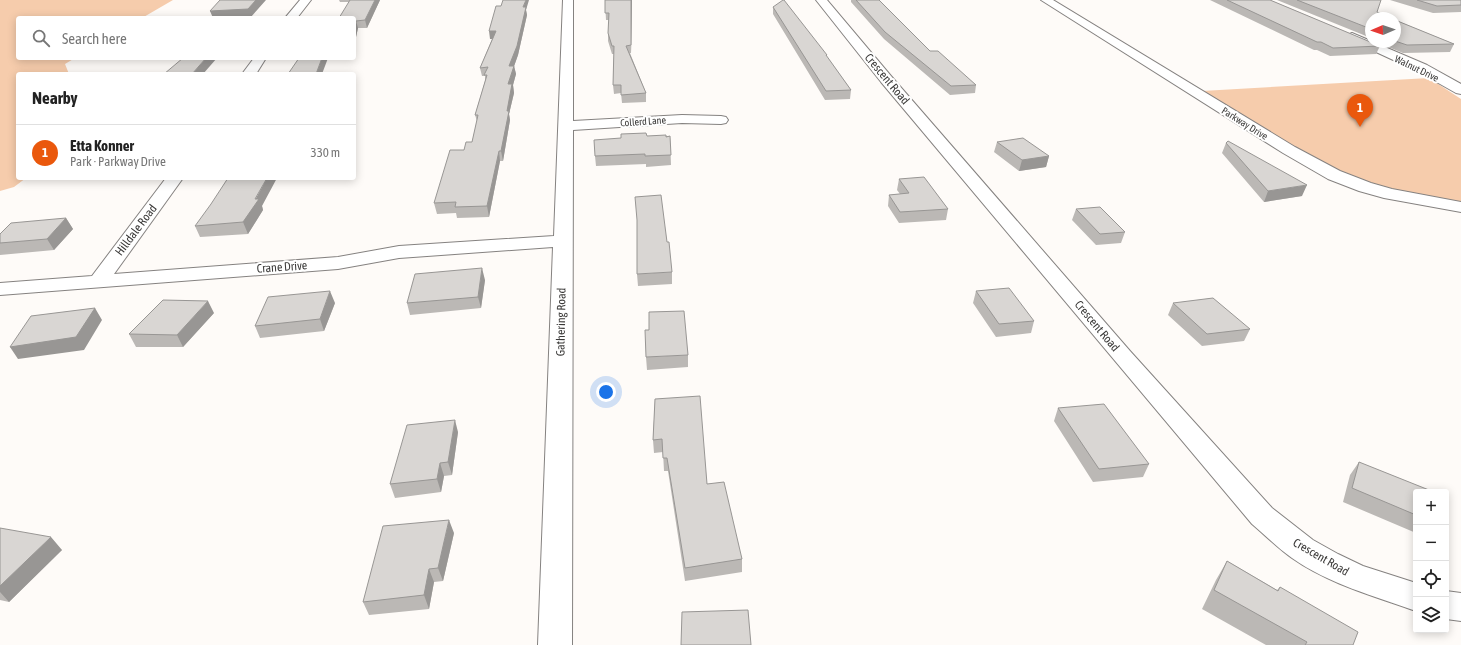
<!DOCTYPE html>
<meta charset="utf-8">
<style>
body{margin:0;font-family:"Asap Condensed",sans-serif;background:#f6f6f6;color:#222}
.controls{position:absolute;right:12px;bottom:12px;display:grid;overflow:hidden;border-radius:4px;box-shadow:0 2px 10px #0003}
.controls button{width:36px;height:36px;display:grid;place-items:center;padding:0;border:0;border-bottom:1px solid #e0e0e0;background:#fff;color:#222;font:20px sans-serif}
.compass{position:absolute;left:1365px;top:12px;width:36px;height:36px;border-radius:50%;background:#fff;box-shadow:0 2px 10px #0003;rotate:268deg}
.you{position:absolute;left:606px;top:392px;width:14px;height:14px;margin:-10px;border:3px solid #fff;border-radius:50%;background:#1a73e8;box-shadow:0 0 0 6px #1a73e833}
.badge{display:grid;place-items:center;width:26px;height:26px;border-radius:50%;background:#ea580c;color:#fff;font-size:13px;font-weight:700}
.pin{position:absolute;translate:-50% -33px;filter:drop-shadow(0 1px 2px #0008)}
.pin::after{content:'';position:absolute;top:21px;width:14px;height:12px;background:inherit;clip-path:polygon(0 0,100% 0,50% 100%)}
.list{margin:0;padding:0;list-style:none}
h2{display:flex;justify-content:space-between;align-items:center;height:52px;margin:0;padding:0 16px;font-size:17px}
h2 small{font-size:13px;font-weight:400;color:#767676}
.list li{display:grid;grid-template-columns:26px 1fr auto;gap:12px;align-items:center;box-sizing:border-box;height:56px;padding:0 16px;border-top:1px solid #e0e0e0}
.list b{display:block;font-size:15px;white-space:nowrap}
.list p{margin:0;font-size:13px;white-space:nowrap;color:#767676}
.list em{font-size:13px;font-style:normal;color:#767676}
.icon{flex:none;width:22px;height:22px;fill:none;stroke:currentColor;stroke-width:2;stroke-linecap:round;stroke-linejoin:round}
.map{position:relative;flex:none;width:1461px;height:645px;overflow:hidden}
.search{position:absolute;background:#fff;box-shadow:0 2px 10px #0003;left:16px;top:16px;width:340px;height:44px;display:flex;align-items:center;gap:10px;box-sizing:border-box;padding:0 14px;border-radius:4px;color:#767676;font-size:15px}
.panel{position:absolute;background:#fff;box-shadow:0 2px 10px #0003;left:16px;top:72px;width:340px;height:108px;border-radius:4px}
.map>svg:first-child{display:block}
</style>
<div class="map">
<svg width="1461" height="645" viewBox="0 0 1461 645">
<rect width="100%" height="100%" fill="#fefbf8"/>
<path fill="#f6ccac" d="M0 0H173L142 18H18V58H75L65 64 69 74H18V178H26L14 187 0 191Z
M1429 78 1461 99V203L1382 187 1336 171 1291 145 1202 91Z"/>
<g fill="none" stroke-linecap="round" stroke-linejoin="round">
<defs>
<path id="street" d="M300 0H311L297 18H285Z
M563 0H573V121L682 115 721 116 726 117 728 120 726 123 721 124 682 123 573 130 572 645H538L553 247 399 258 338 269 0 295V283L92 276 166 178H183L114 274 338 257 399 246 554 236Z
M816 0H827L891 76 1130 351 1272 508 1313 540 1338 554 1363 566 1416 583V611C1374 596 1329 584 1292 558 1278 548 1265 535 1252 524L881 82Z
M1041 0H1053L1295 147 1340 171 1371 183 1392 189 1461 202V212L1384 198 1359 191 1328 179 1283 153Z
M1352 33 1427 65 1461 84V94L1456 93 1417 71 1348 39 1346 37 1348 35Z
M254 58H266L256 74H242Z
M1446 591 1461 593V621L1446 619Z"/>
</defs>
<use href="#street" stroke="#858280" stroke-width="2"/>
<use href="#street" fill="#fff" fill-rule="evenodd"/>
</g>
<path fill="#bbb8b5" d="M339 0H380L367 28H358L354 46V18L349 2H340Z
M605 0H632L631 53H630L646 93V102L622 103 621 93 614 94 613 85 614 54H612L608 41V33L609 20H606Z
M851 0H879L930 51 976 85 975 93 950 95 884 39 851 2Z
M1210 0H1270L1380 46 1376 54 1330 56 1317 50H1314Z
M1277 0H1381L1371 18V38Z
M1390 0H1461V12L1433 13Z
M501 6 526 10 527 15 518 55 514 66 516 74 513 85 514 93 509 114 510 120 503 161H500L489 217 457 218 456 213 437 214 434 203 464 150 472 142 477 121 475 115 485 81V76H482L480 68 492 39H490Z
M773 7 827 55V57L851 90 850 99 825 100 773 14Z
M1395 20 1454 44 1450 52 1403 53 1376 42H1395Z
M647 136H670L671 165 646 167V164L596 166 595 156Z
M997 142 1049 156 1046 167 1019 171 994 152Z
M1226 143 1302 196 1264 202 1222 153Z
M899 179 948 209 946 220 899 223 888 206 889 195 900 194 897 190Z
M262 206 263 210 248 234 200 237 195 226Z
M1076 209 1125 232 1121 243 1096 245 1072 220Z
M66 218 73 229 54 250 0 255V234Z
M672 272V284L638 286 637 274Z
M485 280 481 308 410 315 407 303Z
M976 291 1034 321 1031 333 996 337 973 303Z
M335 303 324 331 260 338 255 326Z
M1173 303 1250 329 1244 341 1202 346 1168 315Z
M214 313 183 347H136L129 334Z
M688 355V367L647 370 646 357Z
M655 399 707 484 742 559V572L685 581 668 471H664L663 452 654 453 653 440Z
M1058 408 1149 464 1143 477 1093 482 1054 421Z
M458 432 452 475 444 476 441 492 395 498 390 484Z
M1359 462 1416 492V533L1343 502 1350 475Z
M0 528 62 550 9 602 0 600Z
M454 533 443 581 434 582 429 609 369 615 363 602Z
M1227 561 1277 590 1280 587 1353 645H1266L1202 609 1216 580Z"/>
<path fill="#989694" d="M256 0H266L251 17 228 18H213L210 11Z
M375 0H380L367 28 365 20Z
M526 0H529L526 10 527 15 518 55 511 75 509 66 523 7Z
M631 0H632L631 53Z
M356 21 358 28 354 46V29Z
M489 31H496L497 39H490Z
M206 58H217L203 74H192Z
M322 58H328L322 74H316Z
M514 66 516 74 513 85 514 93 509 114 510 120 503 161 501 151 507 111 508 84Z
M499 151 500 161 489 217 487 206Z
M1049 156 1046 167 1019 171 1022 160Z
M267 178H277L262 206 263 210 248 234 243 222Z
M1307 185 1302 196 1264 202 1268 191Z
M66 218 73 229 54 250 47 239Z
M482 268 485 280 481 308 478 297Z
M330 291 335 303 324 331 320 319Z
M208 301 214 313 183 347 177 335Z
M95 308 102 320 84 350 18 359 10 347Z
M455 420 458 432 452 475 448 462Z
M440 463 444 476 441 492 437 479Z
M449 520 454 533 443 581 438 568Z
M51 537 62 550 9 602 0 592V586Z
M429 569 434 582 429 609 424 595Z"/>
<path fill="#d9d6d3" stroke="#989694" d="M220 0H256L248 9 210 11Z
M350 0H375L365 20 356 21 354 29V18H339Z
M503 0H526L523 7H526L517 46 509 66H514L508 84H512L507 111H509L501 151H499L487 206 455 207 456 202 434 203 450 150H464L466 142H472L478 115H475L487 75H484L488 67 480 68 496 31H489L496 6H501Z
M605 0H631V45L626 46 646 93 621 95V85H613L614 46H612L608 33 609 13H605Z
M783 0H784L827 55H826L851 90 826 91 773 7Z
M856 0H879L930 51H938L976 85 951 86 885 32Z
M1227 0H1270L1380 46 1333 48 1321 42H1317Z
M1297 0H1381L1377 12 1391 18H1371V29Z
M1417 0H1461V5L1437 6Z
M1395 20 1454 44 1407 45 1395 41Z
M183 58H206L192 74H164Z
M299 58H322L316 74H288Z
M646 133 647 136 666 135V137L670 136 671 155 645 156V154L595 156 594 140 621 138V134Z
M1023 138 1049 156 1022 160 997 142Z
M1228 141 1307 185 1268 191 1226 143Z
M924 177 948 209 900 212 889 195 909 193 899 179Z
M228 178H267L255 199H259L243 222 195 226 211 204Z
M661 195 667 242H669L672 272 637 274V220L635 197Z
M1100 207 1125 232 1100 234 1076 209Z
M66 218 47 239 0 243V234L11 223Z
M482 268 478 297 407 303 415 274Z
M1009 288 1034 321 999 324 976 291Z
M330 291 320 319 255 326 268 297Z
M1213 298 1250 329 1207 334 1173 303Z
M163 300 208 301 177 335 129 334Z
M95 308 76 337 10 347 31 316Z
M684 311 688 355 646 357 645 330H649V312Z
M700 396 707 484 724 482 742 559 685 568 667 458H663L662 439 653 440 655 399Z
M1104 404 1149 464 1099 469 1058 408Z
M455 420 448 462 440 463 437 479 390 484 407 425Z
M1359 462 1434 492H1416V515L1352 488Z
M449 520 438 568 429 569 424 595 363 602 383 526Z
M0 528 51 537 0 586Z
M1227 561 1278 591 1280 587 1358 632 1353 645H1305L1307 642 1214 590Z
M748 610 751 645H681L682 612Z"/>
<g text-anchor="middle" stroke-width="4" stroke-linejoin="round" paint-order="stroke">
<g font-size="10" fill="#3b3a39" stroke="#fff">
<text transform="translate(1417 68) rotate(26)" y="4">Walnut Drive</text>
<text transform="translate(643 121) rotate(-4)" y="4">Collerd Lane</text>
<text transform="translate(1245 123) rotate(32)" y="4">Parkway Drive</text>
</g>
<g font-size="12" fill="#3b3a39" stroke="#fff">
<text transform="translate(887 79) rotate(50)" y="4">Crescent Road</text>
<text transform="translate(136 230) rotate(-53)" y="4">Hilldale Road</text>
<text transform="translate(282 267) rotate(-4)" y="4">Crane Drive</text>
<text transform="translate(561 322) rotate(-89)" y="4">Gathering Road</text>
<text transform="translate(1097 326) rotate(50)" y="4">Crescent Road</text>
<text transform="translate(1321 557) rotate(30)" y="4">Crescent Road</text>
</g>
</g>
</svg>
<div class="controls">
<button>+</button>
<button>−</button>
<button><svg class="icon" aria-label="locate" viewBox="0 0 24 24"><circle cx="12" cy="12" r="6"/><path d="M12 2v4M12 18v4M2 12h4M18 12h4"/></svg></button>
<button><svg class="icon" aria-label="layers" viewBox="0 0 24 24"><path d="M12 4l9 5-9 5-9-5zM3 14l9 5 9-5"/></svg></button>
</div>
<svg class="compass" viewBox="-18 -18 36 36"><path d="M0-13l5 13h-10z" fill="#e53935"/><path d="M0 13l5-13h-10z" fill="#767676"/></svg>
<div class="you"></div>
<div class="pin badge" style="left:1360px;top:127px">1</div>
<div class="search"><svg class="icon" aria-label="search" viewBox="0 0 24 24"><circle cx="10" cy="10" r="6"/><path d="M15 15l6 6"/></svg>Search here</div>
<section class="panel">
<h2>Nearby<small></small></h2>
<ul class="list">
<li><span class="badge">1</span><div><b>Etta Konner</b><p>Park · Parkway Drive</p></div><em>330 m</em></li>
</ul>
</section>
</div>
